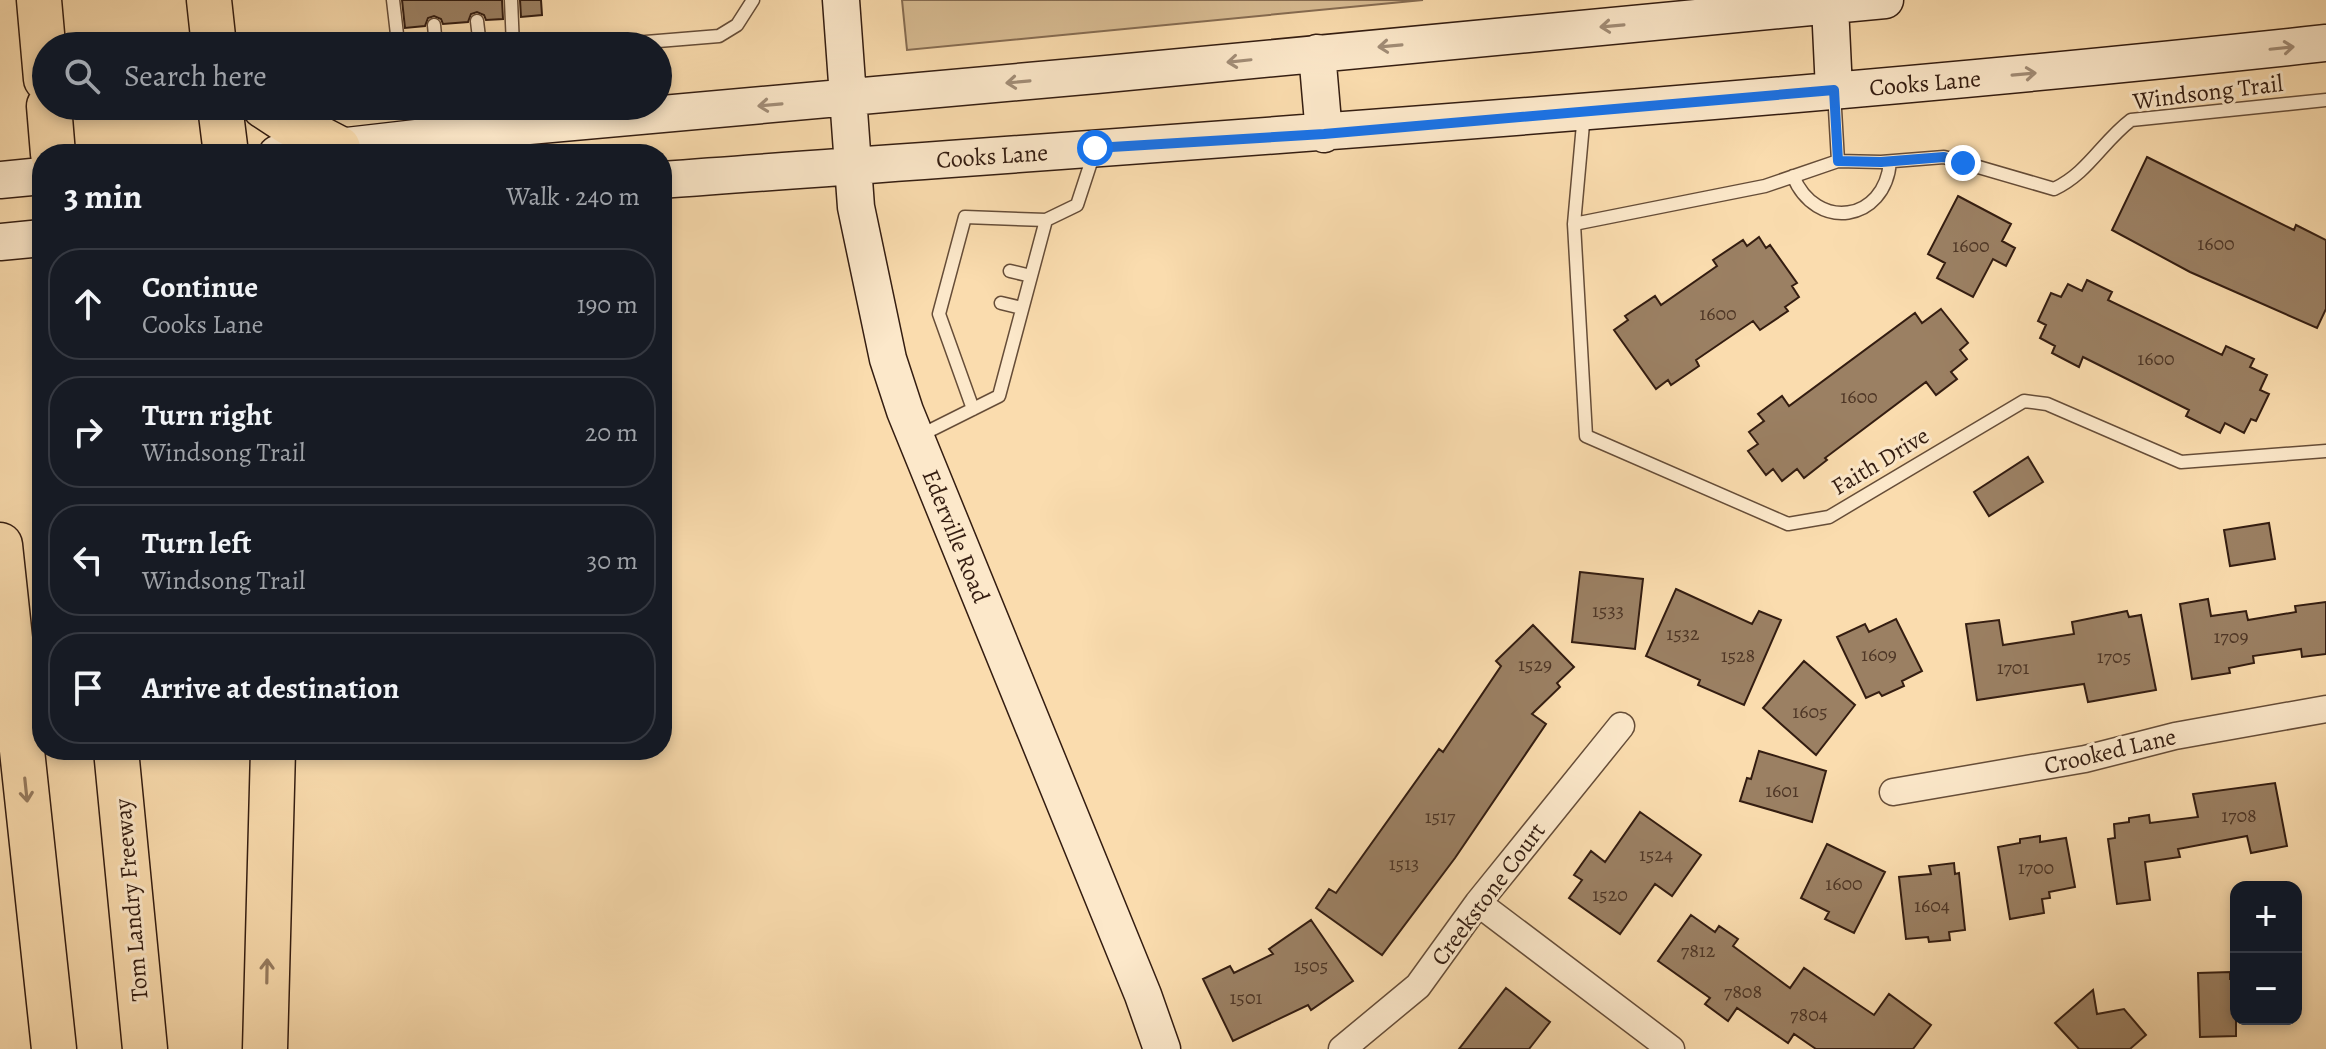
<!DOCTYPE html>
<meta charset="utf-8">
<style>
body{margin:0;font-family:Alegreya,serif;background:#20242c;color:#f1f3f6}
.controls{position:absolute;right:24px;bottom:24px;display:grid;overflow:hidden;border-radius:16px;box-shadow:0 4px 12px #0003}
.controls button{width:72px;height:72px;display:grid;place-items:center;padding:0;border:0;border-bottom:2px solid #363941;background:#171b24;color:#f1f3f6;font:40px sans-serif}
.stop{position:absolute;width:24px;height:24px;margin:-18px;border:6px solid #1a73e8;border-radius:50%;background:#fff}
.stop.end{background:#1a73e8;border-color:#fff;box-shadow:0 2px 8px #0008}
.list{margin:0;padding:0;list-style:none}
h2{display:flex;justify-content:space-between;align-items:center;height:104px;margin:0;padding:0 32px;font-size:34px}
h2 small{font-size:26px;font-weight:400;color:#9ea1a6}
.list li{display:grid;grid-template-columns:52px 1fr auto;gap:24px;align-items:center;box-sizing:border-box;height:112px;margin:0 16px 16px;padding:0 16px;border:2px solid #363941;border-radius:32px}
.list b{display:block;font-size:30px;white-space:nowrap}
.list p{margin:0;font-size:26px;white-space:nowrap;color:#9ea1a6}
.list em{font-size:26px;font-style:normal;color:#9ea1a6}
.icon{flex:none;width:44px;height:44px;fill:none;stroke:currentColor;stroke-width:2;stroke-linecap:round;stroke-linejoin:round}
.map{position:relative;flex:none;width:2326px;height:1049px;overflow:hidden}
.search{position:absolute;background:#171b24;box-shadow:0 4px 12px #0003;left:32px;top:32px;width:640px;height:88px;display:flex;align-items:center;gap:20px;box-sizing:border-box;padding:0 28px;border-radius:44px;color:#9ea1a6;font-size:30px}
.panel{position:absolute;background:#171b24;box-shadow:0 4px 12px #0003;left:32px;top:144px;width:640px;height:616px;border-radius:32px}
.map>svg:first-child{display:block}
</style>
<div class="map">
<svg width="2326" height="1049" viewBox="0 0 2326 1049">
<rect width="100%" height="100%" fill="#fadcae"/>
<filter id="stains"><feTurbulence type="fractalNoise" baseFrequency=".0025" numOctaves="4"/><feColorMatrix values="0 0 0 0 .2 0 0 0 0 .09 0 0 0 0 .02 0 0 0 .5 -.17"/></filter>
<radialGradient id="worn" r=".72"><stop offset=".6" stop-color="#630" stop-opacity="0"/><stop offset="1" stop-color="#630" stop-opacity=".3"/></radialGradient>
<path fill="#d8bc93" stroke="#866c52" stroke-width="2" d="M902 0H1423L907 50Z"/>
<path fill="#9b8063" stroke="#341d11" stroke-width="2" d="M402 0H502L503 19 486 20 484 15 477 12 471 14 468 22 443 24 441 19 434 16 428 18 425 26 405 28Z
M520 0H541L542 15 521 17Z
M2147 157 2294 230 2296 225 2326 240V309L2317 328 2190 272 2112 230Z
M1958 196 2011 224 2002 241 2015 248 2006 266 1993 259 1973 297 1937 278 1945 263 1928 254Z
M1759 237 1766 248 1770 245 1797 283 1792 286 1799 297 1785 307 1788 311 1760 330 1753 321 1696 360 1699 366 1671 385 1668 380 1656 389 1614 330 1628 320 1625 316 1655 296 1661 305 1717 266 1713 260 1743 240 1747 246Z
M2087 280 2112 292 2108 300 2222 355 2226 346 2254 359 2250 367 2267 375 2260 390 2269 394 2256 421 2251 419 2244 433 2225 423 2220 433 2186 416 2189 410 2083 357 2079 367 2052 353 2055 346 2040 338 2046 325 2038 321 2051 293 2061 297 2068 284 2082 291Z
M1941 309 1968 343 1960 350 1967 359 1951 372 1957 379 1936 395 1926 382 1825 458 1827 460 1804 478 1797 469 1782 481 1773 469 1766 475 1748 451 1758 444 1749 432 1764 421 1758 414 1782 396 1789 406 1915 313 1922 323Z
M2028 457 2043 482 1989 516 1974 492Z
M2269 523 2275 559 2230 566 2224 530Z
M1580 572 1643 579 1635 649 1572 642Z
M1676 589 1752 624 1759 611 1781 620 1744 705 1698 685 1700 680 1646 656Z
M2208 599 2211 616 2246 611 2248 620 2296 612 2295 606 2326 602V654L2302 657 2301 649 2253 656 2254 663 2229 668 2230 673 2192 679 2180 604Z
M2127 611 2129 617 2141 615 2156 690 2088 702 2084 684 1977 700 1966 624 1999 620 2003 645 2074 634 2072 622Z
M1896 619 1922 671 1902 681 1904 686 1882 696 1879 692 1866 698 1837 637 1865 624 1869 632Z
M1533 625 1574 667 1557 683 1560 687 1532 714 1546 724 1455 858 1382 955 1316 908 1329 889 1336 893 1439 749 1443 752 1501 666 1496 661Z
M1804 661 1855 705 1816 755 1763 708Z
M1759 751 1826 771 1812 822 1740 801 1747 778 1751 779Z
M2275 783 2287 846 2251 853 2247 836 2178 849 2180 857 2145 862 2150 900 2117 904 2108 839 2115 838 2114 824 2129 822V818L2149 815 2150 823 2198 817 2193 794Z
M1640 812 1701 855 1672 896 1655 884 1620 934 1569 898 1582 880 1574 875 1591 851 1605 862Z
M2040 836V842L2066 838 2075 887 2049 892 2050 898 2042 899 2044 913 2010 919 1998 847 2020 843V839Z
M1827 844 1885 872 1854 933 1825 919 1829 912 1801 898Z
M1954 863 1955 874 1959 873 1965 930 1949 932 1950 940 1929 942 1928 937 1906 939 1899 877 1931 874 1929 866Z
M1691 915 1715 932 1719 926 1738 939 1733 946 1790 988 1804 968 1874 1015 1889 994 1931 1025 1913 1049H1816L1794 1034 1788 1043 1737 1008 1728 1021 1705 1004 1710 998 1658 961Z
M1311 920 1353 981 1311 1010 1308 1005 1233 1041 1203 979 1230 966 1234 973 1273 954 1269 949Z
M2230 972V979H2236V1036L2200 1037 2198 973Z
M1506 988 1550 1022 1529 1049H1459Z
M2093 990 2097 1014 2124 1009 2146 1035 2130 1049H2079L2055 1023Z"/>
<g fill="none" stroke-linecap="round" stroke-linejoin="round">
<defs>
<path id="lane" d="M393 0 398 43 421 46
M511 0 513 46
M477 21 480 46
M434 25 436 46
M597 46 719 36 737 25 753 0
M1834 92 1838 161
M1584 113 1574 224 1586 436 1788 524 1829 517 2024 401 2047 404 2181 462 2326 451
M1793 176C1816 232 1885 222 1890 162
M1574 224 1765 186 1838 161 1881 162 1944 157 2054 189C2088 173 2102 142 2131 120L2326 100
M1010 271 1031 276
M1001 303 1022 308
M973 409 939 314 965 217 1046 220
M919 436 999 396 1046 220 1077 205 1094 153"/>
<path id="street" d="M1893 792 2085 759 2175 736 2326 709
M1478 903 1671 1049
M1342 1049 1418 986 1478 903 1621 726"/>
<path id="secondary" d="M841 0 856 207 888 359 905 411 1143 995 1162 1049
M1830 6 1834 90
M1317 53 1324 134
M277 154 495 129 1096 75 1885 0
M0 180 42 176
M662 180C1217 139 1773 103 2326 43
M0 242 42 238"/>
<path id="highway" d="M39 0 46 79
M209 0 214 46
M49 106 53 154
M220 106 226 154
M264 106 290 123 338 148
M0 545 54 1049
M116 750 145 1049
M265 1049 273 750"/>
</defs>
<use href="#lane" stroke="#664d38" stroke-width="15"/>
<use href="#street" stroke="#664d38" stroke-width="29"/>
<use href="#secondary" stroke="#341d11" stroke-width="39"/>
<use href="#highway" stroke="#341d11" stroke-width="47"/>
<use href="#lane" stroke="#fce8ca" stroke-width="12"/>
<use href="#street" stroke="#fce8ca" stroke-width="26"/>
<use href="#secondary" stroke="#fce8ca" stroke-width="36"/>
<use href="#highway" stroke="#fadcae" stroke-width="44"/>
</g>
<defs><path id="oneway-shaft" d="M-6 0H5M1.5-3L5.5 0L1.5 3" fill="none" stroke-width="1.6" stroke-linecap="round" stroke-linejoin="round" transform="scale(2)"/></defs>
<g stroke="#a28d77">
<use href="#oneway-shaft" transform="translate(1612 26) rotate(175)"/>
<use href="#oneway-shaft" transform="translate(1390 46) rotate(175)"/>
<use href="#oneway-shaft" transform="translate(2282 48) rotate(-6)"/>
<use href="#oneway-shaft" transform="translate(1239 61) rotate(174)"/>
<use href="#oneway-shaft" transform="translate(2024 74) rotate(-5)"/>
<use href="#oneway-shaft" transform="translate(1018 82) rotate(175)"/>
<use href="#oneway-shaft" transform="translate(770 105) rotate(175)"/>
</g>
<g stroke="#977c60">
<use href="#oneway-shaft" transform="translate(26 790) rotate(84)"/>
<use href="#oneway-shaft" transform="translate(267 971) rotate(-89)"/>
</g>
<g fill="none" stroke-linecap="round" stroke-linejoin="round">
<path stroke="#1a73e8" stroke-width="10" d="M1095 148 1324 134 1834 90 1838 161 1881 162 1944 157 1963 163"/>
</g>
<g text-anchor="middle" stroke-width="6" stroke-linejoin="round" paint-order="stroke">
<g font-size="20" fill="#4e3626">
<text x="2216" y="250">1600</text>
<text x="1971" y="252">1600</text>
<text x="1718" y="320">1600</text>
<text x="2156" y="365">1600</text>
<text x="1859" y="403">1600</text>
<text x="1608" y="617">1533</text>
<text x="1683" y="640">1532</text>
<text x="2231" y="643">1709</text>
<text x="1879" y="661">1609</text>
<text x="1738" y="662">1528</text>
<text x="2114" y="663">1705</text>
<text x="1535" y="671">1529</text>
<text x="2013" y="674">1701</text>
<text x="1810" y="718">1605</text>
<text x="1782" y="797">1601</text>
<text x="2239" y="822">1708</text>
<text x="1440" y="823">1517</text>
<text x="1656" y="861">1524</text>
<text x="1404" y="870">1513</text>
<text x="2036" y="874">1700</text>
<text x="1844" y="890">1600</text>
<text x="1610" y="901">1520</text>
<text x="1932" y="912">1604</text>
<text x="1698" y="957">7812</text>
<text x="1311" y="972">1505</text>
<text x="1743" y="998">7808</text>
<text x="1246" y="1004">1501</text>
<text x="1809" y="1021">7804</text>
</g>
<g font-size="24" fill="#341d11" stroke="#fce8ca">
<text transform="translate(1925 83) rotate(-5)" y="8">Cooks Lane</text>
<text transform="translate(2208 92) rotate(-7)" y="8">Windsong Trail</text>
<text transform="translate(992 156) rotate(-4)" y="8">Cooks Lane</text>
<text transform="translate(1880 461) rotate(-31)" y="8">Faith Drive</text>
<text transform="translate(956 536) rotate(68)" y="8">Ederville Road</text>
<text transform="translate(2110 751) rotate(-13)" y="8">Crooked Lane</text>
<text transform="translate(1488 894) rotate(-53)" y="8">Creekstone Court</text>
<text transform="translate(131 900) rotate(-95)" y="8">Tom Landry Freeway</text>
</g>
</g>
<rect width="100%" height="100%" filter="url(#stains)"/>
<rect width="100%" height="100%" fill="url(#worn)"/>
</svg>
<div class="controls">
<button>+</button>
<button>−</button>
</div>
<div class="stop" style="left:1095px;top:148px"></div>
<div class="stop end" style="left:1963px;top:163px"></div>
<div class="search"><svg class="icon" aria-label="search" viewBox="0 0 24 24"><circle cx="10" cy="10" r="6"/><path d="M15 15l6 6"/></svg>Search here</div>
<section class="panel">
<h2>3 min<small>Walk · 240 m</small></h2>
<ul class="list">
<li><svg class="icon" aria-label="ahead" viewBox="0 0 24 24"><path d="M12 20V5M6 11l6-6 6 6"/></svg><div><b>Continue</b><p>Cooks Lane</p></div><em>190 m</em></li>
<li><svg class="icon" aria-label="right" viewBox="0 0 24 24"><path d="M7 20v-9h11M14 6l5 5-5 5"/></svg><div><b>Turn right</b><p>Windsong Trail</p></div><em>20 m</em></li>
<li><svg class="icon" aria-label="left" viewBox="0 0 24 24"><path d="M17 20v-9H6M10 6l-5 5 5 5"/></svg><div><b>Turn left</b><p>Windsong Trail</p></div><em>30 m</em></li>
<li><svg class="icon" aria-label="arrive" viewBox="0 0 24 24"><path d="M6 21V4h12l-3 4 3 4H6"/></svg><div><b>Arrive at destination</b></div></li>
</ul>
</section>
</div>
